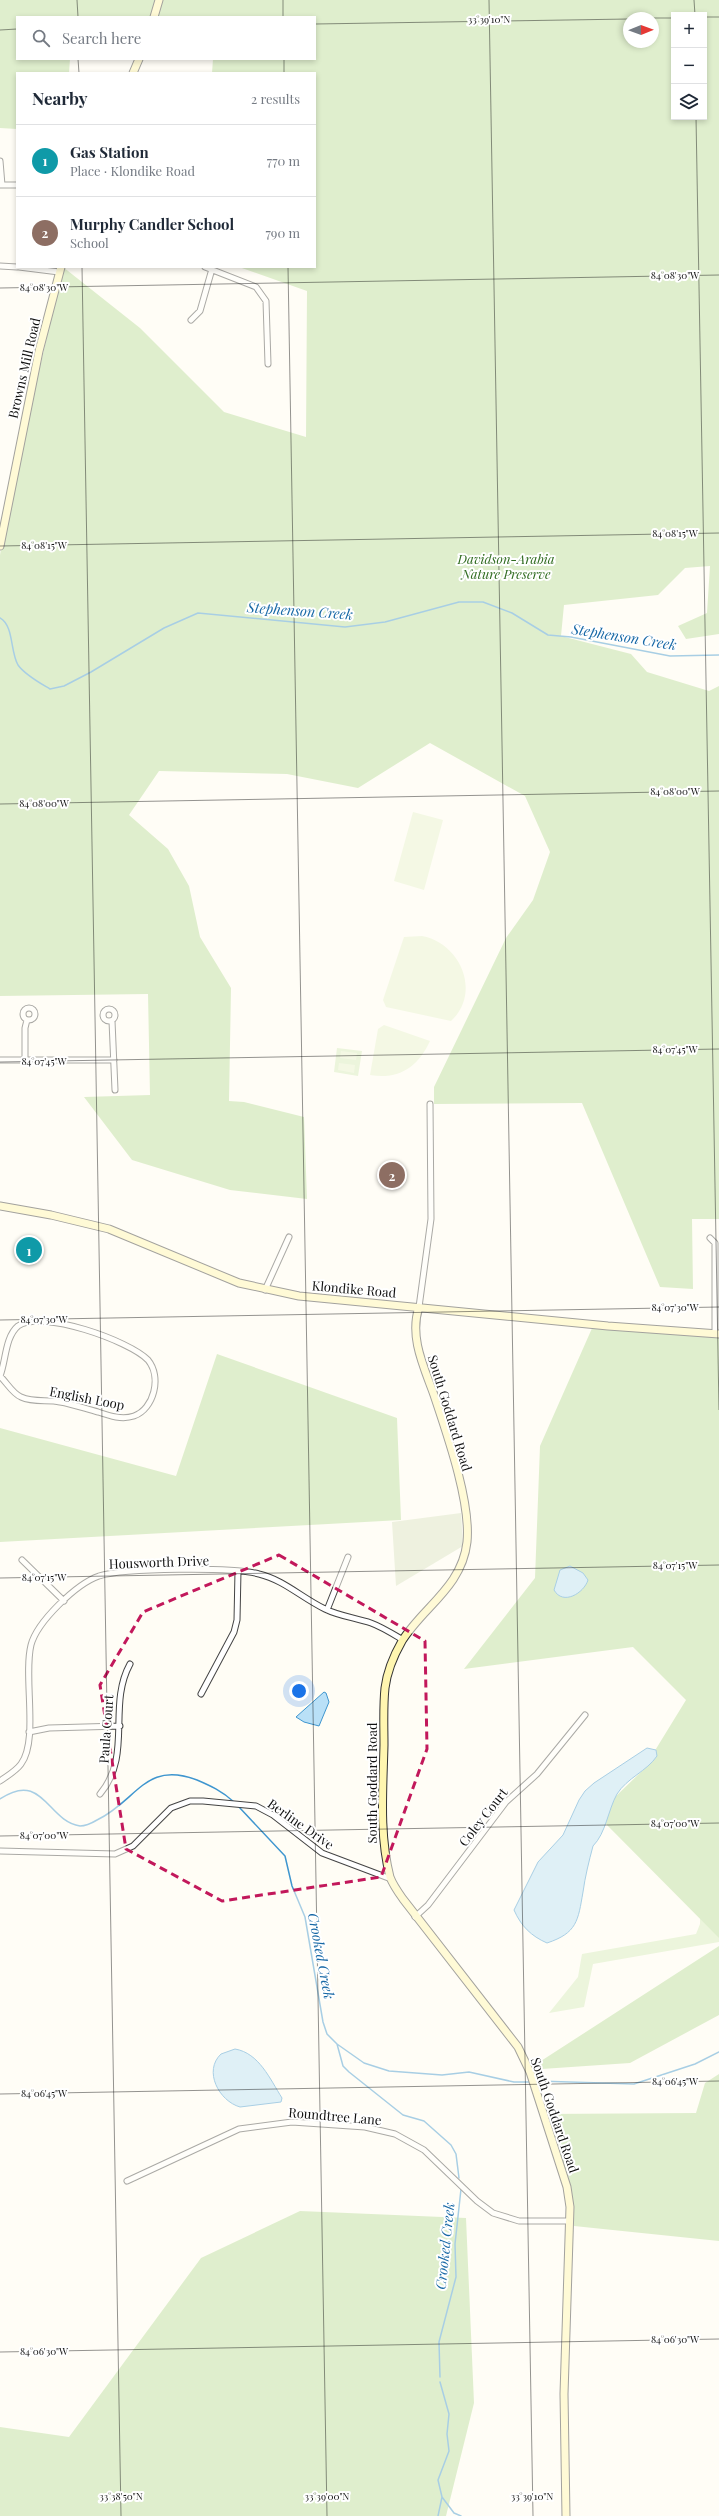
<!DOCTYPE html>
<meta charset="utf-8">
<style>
body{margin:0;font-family:"Playfair Display",serif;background:#f6f6f7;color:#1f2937}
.controls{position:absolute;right:12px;top:12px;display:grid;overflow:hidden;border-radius:0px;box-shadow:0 2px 6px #0003}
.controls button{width:36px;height:36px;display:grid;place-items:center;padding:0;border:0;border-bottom:1px solid #e0e1e3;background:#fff;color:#1f2937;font:20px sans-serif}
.compass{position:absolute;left:623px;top:12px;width:36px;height:36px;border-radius:50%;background:#fff;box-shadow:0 2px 6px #0003;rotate:89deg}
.you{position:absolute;left:299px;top:1691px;width:14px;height:14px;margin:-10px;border:3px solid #fff;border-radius:50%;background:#1a73e8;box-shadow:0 0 0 6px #1a73e833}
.badge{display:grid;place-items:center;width:26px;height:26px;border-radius:50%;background:#c4262e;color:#fff;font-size:13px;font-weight:700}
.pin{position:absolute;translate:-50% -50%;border:2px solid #fff;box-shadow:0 1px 4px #0006}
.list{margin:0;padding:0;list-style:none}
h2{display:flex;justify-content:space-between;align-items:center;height:52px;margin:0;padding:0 16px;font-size:17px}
h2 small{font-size:13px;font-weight:400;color:#747a83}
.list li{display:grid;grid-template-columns:26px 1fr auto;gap:12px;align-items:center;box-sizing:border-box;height:72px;padding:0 16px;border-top:1px solid #e0e1e3}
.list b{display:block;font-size:15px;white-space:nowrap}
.list p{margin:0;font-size:13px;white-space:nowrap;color:#747a83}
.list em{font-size:13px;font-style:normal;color:#747a83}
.icon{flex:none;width:22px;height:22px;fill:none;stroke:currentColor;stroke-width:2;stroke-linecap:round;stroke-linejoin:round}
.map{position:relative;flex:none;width:719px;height:2516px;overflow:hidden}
.search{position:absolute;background:#fff;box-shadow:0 2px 6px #0003;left:16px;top:16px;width:300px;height:44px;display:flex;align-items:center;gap:10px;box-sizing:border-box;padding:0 14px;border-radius:0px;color:#747a83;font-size:15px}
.panel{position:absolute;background:#fff;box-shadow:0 2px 6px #0003;left:16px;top:72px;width:300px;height:196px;border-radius:0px}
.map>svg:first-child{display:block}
</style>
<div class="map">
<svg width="719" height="2516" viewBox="0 0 719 2516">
<rect width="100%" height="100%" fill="#fffdf5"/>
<path fill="#d5ebbd" d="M337 1048 362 1051 358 1076 334 1072Z
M719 1691V1942L593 1964 584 2007 549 2013 578 1977 582 1954 696 1934 700 1924 703 1692Z"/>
<path fill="#b9dc9c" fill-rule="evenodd" d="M0 0H719V634L686 639 678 626 707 613 710 566 685 568 658 595 564 605 561 636 631 654 647 672 709 691 719 686V1219H692L693 1289 660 1287 582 1103 434 1104V1087L506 938 533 900 550 852 525 796 430 743 358 788 287 774 159 771 129 815 168 849 189 886 200 937 231 988 229 1101 244 1102 304 1117 307 1199 230 1190 132 1160 84 1097 150 1095 148 994 0 996V555L8 506 63 267 140 328 224 412 306 437 307 291 239 267H315V73H212L213 59H315V17H17V59H70L69 73H17V129L0 128ZM674 15H704V117H674ZM629 18H653V42H629Z
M593 1326 719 1337V1938L604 1822 614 1798 643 1770 686 1700 633 1647 464 1669 535 1578 540 1446Z
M217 1354 397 1418 401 1520 0 1542V1428L176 1476Z
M719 1946V2015L630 2063 527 2070Z
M719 2074V2241L574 2226 569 2192 544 2114 696 2113 705 2083Z
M300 2211 466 2218 474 2403 446 2516H0V2427L69 2437 201 2258Z"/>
<path fill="#d9e3c4" d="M461 1513 463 1546 396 1586 392 1522Z"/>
<path fill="#e6f2cf" d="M413 812 443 820 424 890 394 881Z
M422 936C460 943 482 992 451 1021L386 1007 383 1000 404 937Z
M384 1025 430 1041C418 1067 399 1080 370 1075L378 1029Z
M341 1051 357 1053 356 1060 340 1058Z
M339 1063 355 1065 354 1073 338 1070Z"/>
<path fill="#b9e0f7" stroke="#3f96cf" d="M570 1566 583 1573 588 1580C584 1593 563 1606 554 1590L560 1570Z
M324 1692 326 1693 329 1702 319 1726 304 1722 296 1717Z
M647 1748 656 1750 657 1756C647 1771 627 1778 617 1794 608 1810 606 1833 593 1846 589 1861 585 1877 583 1892 578 1921 577 1933 547 1943 531 1936 521 1926 514 1910L538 1862 563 1835 579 1800 585 1791 594 1783Z
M235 2049C259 2053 270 2079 282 2098L281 2102 240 2107C219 2101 203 2071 221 2054Z"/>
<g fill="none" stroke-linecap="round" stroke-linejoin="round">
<path stroke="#3f96cf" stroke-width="1.5" d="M0 618C14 626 10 651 18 665 25 675 40 683 50 689L64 686 91 672 164 628 198 613 345 627 385 622 459 602H483L512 613 548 635 571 637 670 656 719 655
M0 1799C43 1770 47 1821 80 1826 86 1826 92 1823 97 1820 137 1801 145 1760 197 1780 211 1786 222 1791 234 1802
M239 1807 285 1856 292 1886 305 1917 323 2022 327 2034 337 2044 343 2066 349 2072 403 2115 424 2121 451 2145 456 2154 459 2178
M337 2044 364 2063 389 2071 442 2075 469 2072 514 2082H529
M537 2081 634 2084 695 2064 719 2052
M440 2377 439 2342 456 2277 455 2244 461 2189
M442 2497 454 2513 461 2516
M438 2516 442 2497 438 2480 449 2451 447 2434 449 2414 440 2382"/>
<defs>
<path id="street" d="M0 161 2 185
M0 185H17
M0 266 17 267
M19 267 59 272
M205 267 256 287 266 301 268 364
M191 320 200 311 212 269
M23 1014a6 6 0 1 1 12 0a6 6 0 1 1-12 0Z
M103 1015a6 6 0 1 1 12 0a6 6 0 1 1-12 0Z
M112 1021 115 1090
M0 1060H114
M25 1061V1028L27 1020
M710 1238 715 1243V1334
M265 1290 289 1237
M419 1307 431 1219 430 1104
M0 1376C7 1383 13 1394 21 1397 34 1403 48 1399 60 1402 73 1404 86 1409 98 1412 110 1416 122 1420 134 1416 154 1409 162 1377 148 1360 130 1341 41 1309 18 1326 5 1337 6 1361 0 1376
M22 1560 64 1601
M327 1610 348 1557
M201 1694 234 1632 237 1620 238 1571
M29 1732 49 1728 120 1726
M0 1781C7 1776 16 1771 21 1764 39 1740 23 1677 31 1645 37 1622 76 1584 99 1576 124 1568 233 1567 259 1574 284 1580 302 1598 325 1609 339 1616 356 1618 371 1623 382 1627 393 1634 403 1640
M100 1794C133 1755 107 1706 130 1664
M0 1851 115 1854 133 1846 171 1808 190 1801H203L256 1806 273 1815 322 1853 391 1879
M415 1917 428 1905 506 1802 537 1774 585 1715
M127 2181 239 2129 292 2122 365 2127 395 2134 424 2150 477 2201 493 2213 519 2221H570"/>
<path id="secondary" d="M154 17 159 0
M133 73 139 59
M0 546 39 351 61 267
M0 1206 51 1215 109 1229 239 1283 299 1296 608 1326 719 1334
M419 1307C409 1337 424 1367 434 1395 447 1434 471 1502 467 1542 462 1587 423 1607 402 1641 394 1655 387 1672 385 1688 383 1707 384 1726 384 1745 383 1789 379 1834 390 1877 393 1885 398 1892 403 1899L518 2047 530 2072 567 2187 570 2207 564 2394 566 2516"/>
</defs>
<use href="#street" stroke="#444" stroke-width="7"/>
<use href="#secondary" stroke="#333" stroke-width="9"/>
<use href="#street" stroke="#fff" stroke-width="5"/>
<use href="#secondary" stroke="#fff6b0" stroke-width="7"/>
</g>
<path d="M0 0H719V2516H0ZM279 1555 425 1641 427 1749 381 1877 222 1901 126 1849 100 1685 143 1612Z" fill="#fffdf5" fill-opacity=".55" fill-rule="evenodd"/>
<path fill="none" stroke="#c2185b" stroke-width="3" stroke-dasharray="8 5" stroke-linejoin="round" d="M279 1555 425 1641 427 1749 381 1877 222 1901 126 1849 100 1685 143 1612Z"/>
<path fill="none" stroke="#111" stroke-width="1" stroke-opacity="0.45" d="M77 0 78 17M283 0V17M489 0 533 2516M694 0 695 15M704 17H719M653 18H674M315 24 629 19M0 30 17 29M78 59 79 73M284 59V73M696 117 719 1410M82 267 121 2516M288 267 327 2516M0 288 719 275M0 546 719 533M0 804 719 791M0 1062 719 1049M0 1320 719 1307M0 1578 719 1565M0 1836 719 1823M0 2094 719 2081M0 2352 719 2339"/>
<g text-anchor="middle" stroke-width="4" stroke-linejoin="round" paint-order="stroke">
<g font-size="13" fill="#111" stroke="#fff">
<text transform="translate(24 368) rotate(-77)" y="5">Browns Mill Road</text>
<text transform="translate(354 1289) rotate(5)" y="5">Klondike Road</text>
<text transform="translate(87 1398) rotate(11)" y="5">English Loop</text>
<text transform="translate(450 1413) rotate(73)" y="5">South Goddard Road</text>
<text transform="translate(159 1562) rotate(-2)" y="5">Housworth Drive</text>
<text transform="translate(106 1729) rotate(-86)" y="5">Paula Court</text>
<text transform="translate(372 1783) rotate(-90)" y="5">South Goddard Road</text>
<text transform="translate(483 1817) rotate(-52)" y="5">Coley Court</text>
<text transform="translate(301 1824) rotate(35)" y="5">Berline Drive</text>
<text transform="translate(555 2115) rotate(71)" y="5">South Goddard Road</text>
<text transform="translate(335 2116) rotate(5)" y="5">Roundtree Lane</text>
</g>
<g font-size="13" font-style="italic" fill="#2f6b1f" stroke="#fff">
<text x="506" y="564">Davidson-Arabia<tspan x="506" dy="15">Nature Preserve</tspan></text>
</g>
<g font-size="14" font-style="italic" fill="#1768a6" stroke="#fff">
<text transform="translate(300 611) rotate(4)" y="5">Stephenson Creek</text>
<text transform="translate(624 637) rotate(9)" y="5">Stephenson Creek</text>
<text transform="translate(321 1956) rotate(79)" y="5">Crooked Creek</text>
<text transform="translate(445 2246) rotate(-84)" y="5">Crooked Creek</text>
</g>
</g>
<g font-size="10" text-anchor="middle" fill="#111" stroke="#fff" stroke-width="4" stroke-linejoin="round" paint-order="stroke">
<text x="489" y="23">33°39'10"N</text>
<text x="675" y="279">84°08'30"W</text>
<text x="44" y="291">84°08'30"W</text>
<text x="675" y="537">84°08'15"W</text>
<text x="44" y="549">84°08'15"W</text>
<text x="675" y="795">84°08'00"W</text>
<text x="44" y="807">84°08'00"W</text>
<text x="675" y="1053">84°07'45"W</text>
<text x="44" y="1065">84°07'45"W</text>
<text x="675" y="1311">84°07'30"W</text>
<text x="44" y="1323">84°07'30"W</text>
<text x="675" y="1569">84°07'15"W</text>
<text x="44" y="1581">84°07'15"W</text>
<text x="675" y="1827">84°07'00"W</text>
<text x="44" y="1839">84°07'00"W</text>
<text x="675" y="2085">84°06'45"W</text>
<text x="44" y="2097">84°06'45"W</text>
<text x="675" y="2343">84°06'30"W</text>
<text x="44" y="2355">84°06'30"W</text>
<text x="121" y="2500">33°38'50"N</text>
<text x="327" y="2500">33°39'00"N</text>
<text x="532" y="2500">33°39'10"N</text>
</g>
</svg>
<div class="controls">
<button>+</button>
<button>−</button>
<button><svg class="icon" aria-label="layers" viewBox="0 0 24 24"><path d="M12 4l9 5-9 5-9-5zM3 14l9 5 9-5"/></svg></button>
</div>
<svg class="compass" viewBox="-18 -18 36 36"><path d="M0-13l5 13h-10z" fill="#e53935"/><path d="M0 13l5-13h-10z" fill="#747a83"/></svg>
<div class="you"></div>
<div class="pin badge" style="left:29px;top:1250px;background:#0f9aa8">1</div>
<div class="pin badge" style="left:392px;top:1175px;background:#8d6e63">2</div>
<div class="search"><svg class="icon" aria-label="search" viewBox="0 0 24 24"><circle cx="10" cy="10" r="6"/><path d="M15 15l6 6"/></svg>Search here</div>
<section class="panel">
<h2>Nearby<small>2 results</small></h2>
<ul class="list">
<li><span class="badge" style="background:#0f9aa8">1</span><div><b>Gas Station</b><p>Place · Klondike Road</p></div><em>770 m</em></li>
<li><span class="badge" style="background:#8d6e63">2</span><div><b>Murphy Candler School</b><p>School</p></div><em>790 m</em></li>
</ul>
</section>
</div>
